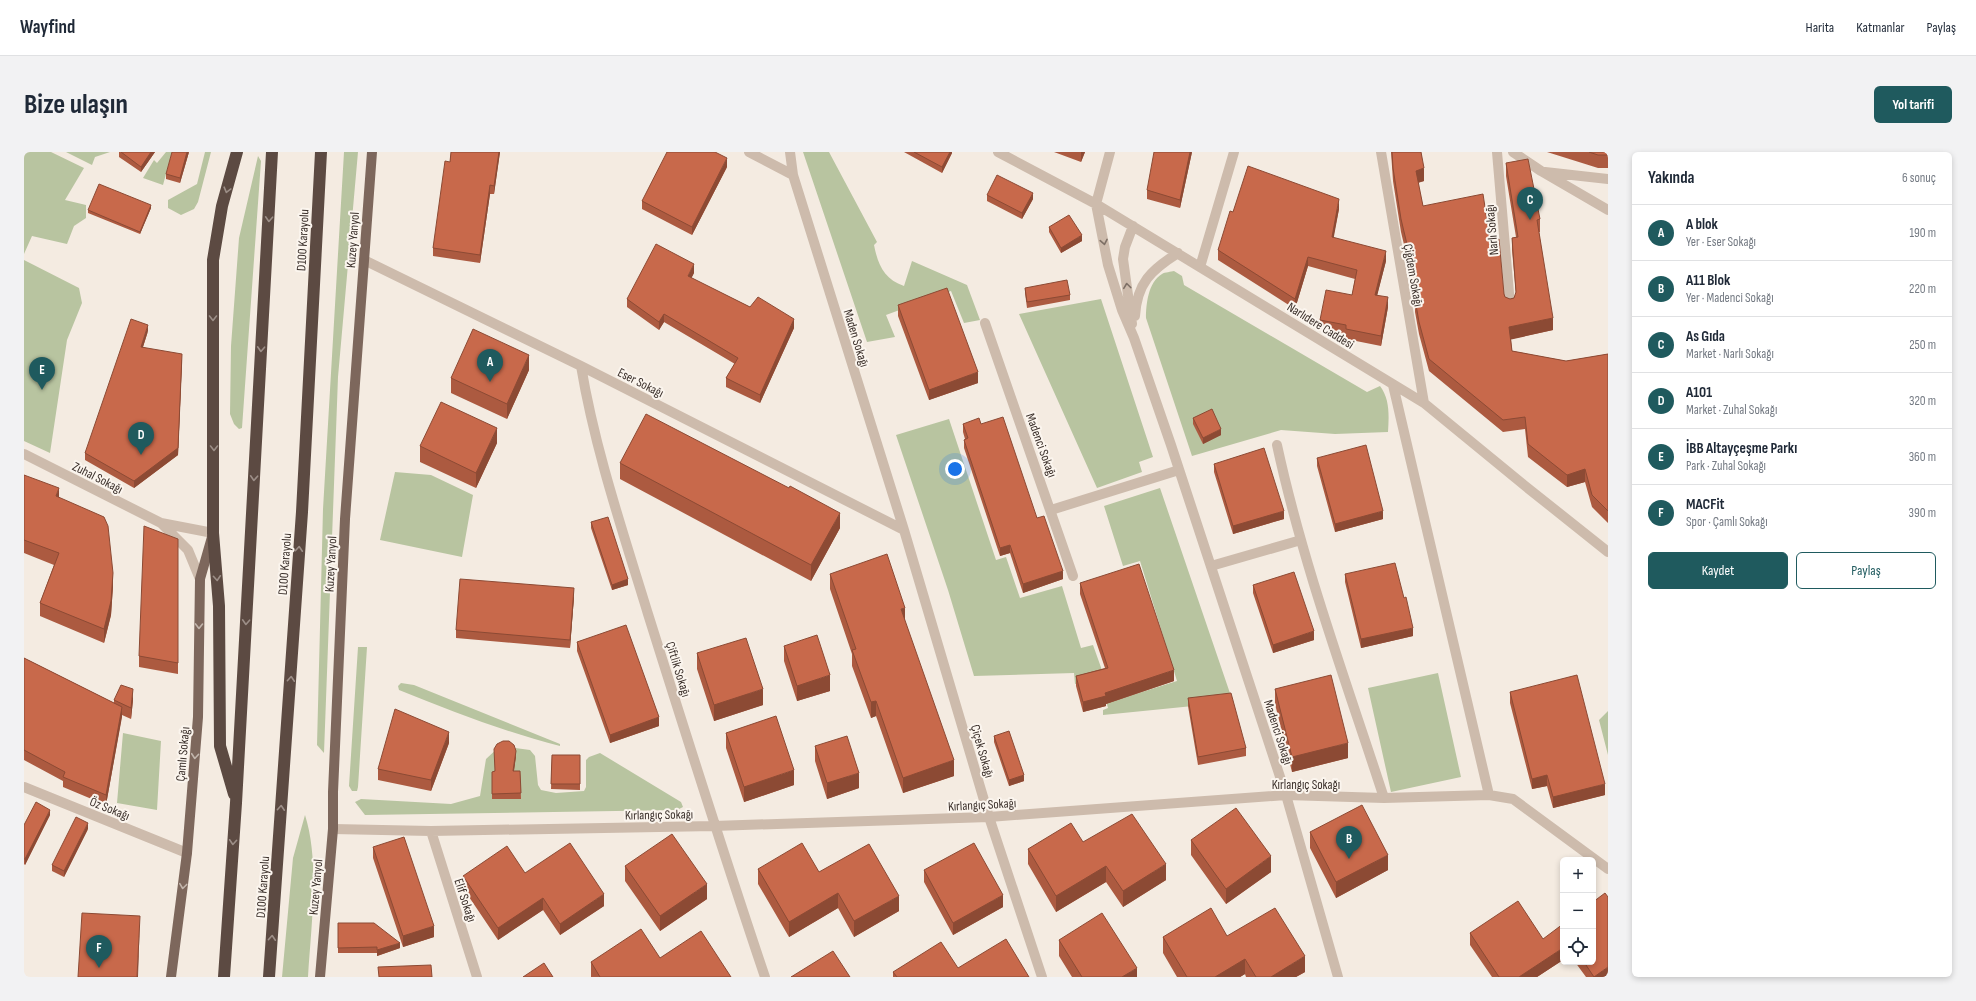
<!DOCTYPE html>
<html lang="tr">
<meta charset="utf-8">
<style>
body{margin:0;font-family:"Sofia Sans Condensed",sans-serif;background:#f2f2f3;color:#1f2937}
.controls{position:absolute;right:12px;bottom:12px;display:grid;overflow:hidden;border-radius:6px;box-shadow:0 2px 6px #0003}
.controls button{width:36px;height:36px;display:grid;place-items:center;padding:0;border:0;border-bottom:1px solid #e0e1e3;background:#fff;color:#1f2937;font:20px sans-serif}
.you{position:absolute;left:931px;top:317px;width:14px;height:14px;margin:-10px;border:3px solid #fff;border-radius:50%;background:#1a73e8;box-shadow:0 0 0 6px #1a73e833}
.badge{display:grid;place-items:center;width:26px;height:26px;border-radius:50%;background:#1f5a5e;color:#fff;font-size:13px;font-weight:700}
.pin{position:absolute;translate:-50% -33px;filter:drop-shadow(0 1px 2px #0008)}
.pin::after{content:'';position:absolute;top:21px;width:14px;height:12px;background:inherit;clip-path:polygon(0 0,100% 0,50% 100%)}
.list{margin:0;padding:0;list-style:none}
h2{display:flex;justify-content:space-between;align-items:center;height:52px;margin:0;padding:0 16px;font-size:17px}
h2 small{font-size:13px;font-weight:400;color:#747a83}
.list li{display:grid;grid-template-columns:26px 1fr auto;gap:12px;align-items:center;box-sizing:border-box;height:56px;padding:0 16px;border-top:1px solid #e0e1e3}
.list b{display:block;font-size:15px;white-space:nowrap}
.list p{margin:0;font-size:13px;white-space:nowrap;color:#747a83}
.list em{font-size:13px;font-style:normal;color:#747a83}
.actions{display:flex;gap:8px;padding:12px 16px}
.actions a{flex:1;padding:9px 0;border:1px solid #1f5a5e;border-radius:6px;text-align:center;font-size:14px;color:#1f5a5e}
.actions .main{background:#1f5a5e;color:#fff}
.icon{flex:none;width:22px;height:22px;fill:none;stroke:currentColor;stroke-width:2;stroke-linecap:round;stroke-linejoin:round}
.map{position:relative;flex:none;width:1584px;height:825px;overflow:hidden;border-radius:6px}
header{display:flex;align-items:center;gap:24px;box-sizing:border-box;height:56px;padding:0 20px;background:#fff;border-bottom:1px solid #e0e1e3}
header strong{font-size:19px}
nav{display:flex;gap:22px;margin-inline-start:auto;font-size:14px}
.intro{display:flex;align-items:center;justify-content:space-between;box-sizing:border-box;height:96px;padding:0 24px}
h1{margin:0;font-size:28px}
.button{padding:10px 18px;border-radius:6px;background:#1f5a5e;color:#fff;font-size:14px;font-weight:700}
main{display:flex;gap:24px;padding:0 24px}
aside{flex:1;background:#fff;border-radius:6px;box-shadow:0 2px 6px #0003}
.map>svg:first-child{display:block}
</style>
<header>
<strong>Wayfind</strong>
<nav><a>Harita</a><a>Katmanlar</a><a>Paylaş</a></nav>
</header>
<div class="intro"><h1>Bize ulaşın</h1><a class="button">Yol tarifi</a></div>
<main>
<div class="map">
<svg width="1584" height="825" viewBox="0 0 1584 825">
<rect width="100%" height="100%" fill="#f4ebe1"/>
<path fill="#b8c4a0" d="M0 0H27L60 16 41 48 62 53V66L50 74 43 92 8 84 0 102Z
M42 0H86L71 5 68 13Z
M142 0H148L139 33 119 26 130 8 133 11Z
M181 0H187L174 50 170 57 157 63 144 56V48L173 32Z
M320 0H334L314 225 300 601 293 593 299 357Z
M779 0H805L853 90 850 93C854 113 860 127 880 134L888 109 943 133 956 168 940 171 927 139 862 163 871 185 843 190Z
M234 4 237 9 218 276 215 277 210 272 206 262 207 194 215 86Z
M0 108 55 136 58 151 43 188 26 301 0 289Z
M1150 119 1158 124 1160 133 1343 240 1356 234C1366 247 1365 264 1364 280L1311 282 1257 278 1168 304 1122 166C1122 153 1124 130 1138 122 1141 120 1147 120 1150 119Z
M1077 147 1129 305 1115 310 1118 320 1073 336 995 162Z
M925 267 972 408 982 405 996 446 1038 434 1057 496 1069 493 1089 549 1153 529 1116 409 1099 414 1080 354 1136 336 1209 550 1079 563V558L1084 556 1076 527 1051 532 1050 521 950 524 924 438 872 283Z
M371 320 407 323 449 343 438 405 356 388Z
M334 495H343L334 635 333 639H328L325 634Z
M1414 521 1437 625 1367 640 1344 536Z
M377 531 390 533 536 592V594C480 580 428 559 375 538L374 534Z
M1584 559V603L1575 568Z
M99 581 137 589 133 658 93 651Z
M476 594 506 598 511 604 514 633 517 638 532 641 560 639 562 635V608L565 605 576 601 657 650 659 655 653 658 341 663 331 650 337 647 427 652 456 644 462 607Z
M281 663C296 710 287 775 284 825H258L269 706Z"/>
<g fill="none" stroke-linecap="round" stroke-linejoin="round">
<path stroke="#cdbbac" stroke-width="10" d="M725 0 769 23
M766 0 769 23 880 378 965 665 1018 825
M974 0 1072 52 1400 251 1500 333 1584 400
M1086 0 1072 52 1084 113 1098 158 1110 186 1147 293 1262 643 1314 825
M1357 0 1400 251
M1473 0 1486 153
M1489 0 1517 19 1584 58
M1521 20 1584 27
M340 108 557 214 880 378
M1176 115 1210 0
M1111 164C1113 131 1127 118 1154 101
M961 171 1049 424
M1108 172 1099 107 1101 95 1109 74
M557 214C571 298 599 380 624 462 662 583 700 704 741 825
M1369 233 1465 643
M1253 293C1279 413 1322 529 1360 646
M0 302 137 371
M1027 358 1155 318
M1187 414 1277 388
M176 427 164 398 137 371 189 381
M0 635 163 701
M309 677 407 679 690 674 965 665 1262 643 1360 646 1465 643 1489 647 1584 717
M407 679 453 825"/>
<path stroke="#7d675c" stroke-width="10" d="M147 825 163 701 174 565 176 427 188 385
M296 825 309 677V640L321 367 348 0"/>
<path stroke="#5c4a42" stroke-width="12" d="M210 642 196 594 195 454 189 381V108L198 54 213 0
M200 825 212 651 248 0
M245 825 278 360 297 0"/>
</g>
<path fill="#ac5a40" d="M95 0H131L117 20 95 5Z
M165 0 156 31 142 27V22Z
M427 0H476L470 42H466L456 111 409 104V96L426 10Z
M880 0H928V1L918 21Z
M1030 0H1061L1057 10Z
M1168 0 1156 56 1123 47V38Z
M1367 0H1397L1400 29 1394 31 1399 54 1466 88 1480 142 1481 145 1486 147 1490 146 1492 142 1488 98V86L1492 85 1482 24V11L1516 67V80H1515L1529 178 1487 187 1488 199 1542 209 1584 202V371L1568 355 1561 330 1543 335 1504 305 1501 277 1479 280 1405 219 1395 182 1391 160V147H1393L1377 80 1369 29Z
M1523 0H1584V16H1574Z
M703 15 668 83 618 57V49Z
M963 43 1009 47 998 67 963 49Z
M127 56 116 82 64 61V58Z
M1315 57 1309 86 1362 109 1353 143 1364 155 1357 194 1322 187V182L1296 177V168L1328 143 1331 127 1284 114 1271 157 1194 108V98L1209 60Z
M1025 75 1058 89 1037 101 1025 80Z
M670 121 667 126 726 155 770 176 736 251 702 235V226L711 212 640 170 635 178 603 155V147Z
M1001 136 1046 143V148L1003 156 1001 141Z
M874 153 954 231 905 248 874 164Z
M124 179 119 195 158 208 154 303 110 336 61 308V301Z
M505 218 483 267 427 241V226Z
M1169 266 1197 283 1179 292 1169 272Z
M939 272H957L1013 366 1039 427 999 441 986 401 976 404 940 296V288L941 287 939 280Z
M473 291 452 336 396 310V294Z
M1293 306 1359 367 1311 380 1293 314Z
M596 311 816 376 787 429 596 327Z
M1190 312 1260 367 1209 382 1190 320Z
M0 323 35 345 89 434 87 463 80 491 16 464V451L30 413 0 401Z
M567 370 604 433 588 438 567 376Z
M154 387V522L115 515V504Z
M806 422 930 624 879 641 852 564 847 566 828 514V502L806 437Z
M1321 422 1389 484 1337 496 1321 430Z
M1056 431 1150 529 1082 552V554L1059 560 1052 534V524L1081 516 1056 442Z
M1229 433 1290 488 1249 501 1229 441Z
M550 445 546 496 432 486V478Z
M553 490 635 574 586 591 553 499Z
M760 494 806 539 773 549 760 509Z
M673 501 739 553 690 569 673 517Z
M0 506 90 551V548H109L107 567 98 563 82 653 39 635V629L0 608Z
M1251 537 1324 606 1268 620 1251 552Z
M1486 540 1581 643 1529 656 1523 634 1508 637 1486 551Z
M1164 546 1222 596V604L1174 613 1164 554Z
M702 581 770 633 720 650 702 596Z
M970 584 1000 629 985 634 970 590Z
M425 591 407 639 354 628V617Z
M791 594 835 636 803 647 791 609Z
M528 603H556V638L527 637Z
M492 604 490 619H496L497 647H468V620L471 619Z
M26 663 1 713 0 712V673Z
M64 677 40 725 28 719V713Z
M1286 680 1364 718 1312 746 1286 696Z
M1167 688 1247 720 1202 752 1167 703Z
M1059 690 1142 728 1099 755 1082 730 1032 760 1004 712V697Z
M349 695 410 785 379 795 349 706Z
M601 714 683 747 636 779 601 729Z
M734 717 795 720 875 759 830 785 814 756 765 785 734 732Z
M900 718 979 755 929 783 900 730Z
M501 721 580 754 536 783 519 758 474 788 439 736V724Z
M314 771 376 796 353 804V801H314Z
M1446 781 1519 787 1539 808 1513 825H1468L1446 793Z
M1203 784 1281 820 1272 825H1222L1221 822 1216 825H1153L1139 801V785Z
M1035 788 1113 825H1048L1035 804Z
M567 810 707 825H567Z
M1551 810H1569L1584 825H1562Z
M934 816 1005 825H869V820Z"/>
<path fill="#8c4a34" d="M127 0H131L117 20V15Z
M163 0H165L156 31V26Z
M475 0H476L470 42V34Z
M926 0H928V1L918 21V15Z
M1057 0H1061L1057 10Z
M1166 0H1168L1156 56V48Z
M703 6V15L668 83V75Z
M1400 16V29L1392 31V19Z
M466 33V42L456 111V103Z
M1009 41V47L998 67V61Z
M1315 47V57L1308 95V85Z
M127 53V56L116 82V80Z
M1058 83V89L1037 101V96Z
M1362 99V109L1351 152V143Z
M1284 105V114L1271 157V147Z
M670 112V121L664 133V124Z
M1364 145V155L1357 194V184Z
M640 162V170L635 178V170Z
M1529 166V178L1485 188V175Z
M770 167V176L736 251V243Z
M124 173V179L117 201V195Z
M505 203V218L483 267V252Z
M158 208 154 303 110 336V329Z
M954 220V231L905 248V238Z
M473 276V291L452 336V321Z
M1197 277V283L1179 292V286Z
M1561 317V330L1543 335V323Z
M35 336V350L32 344Z
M1260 359V367L1209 382V374Z
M1359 359V367L1311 380V372Z
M816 361V376L787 429V413Z
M986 393V401L976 404V396Z
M1039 419V427L999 441V432Z
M89 421V434L87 463 80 491V477Z
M604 427V433L588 438V433Z
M550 436V445L546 496V488Z
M881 456V471L877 457Z
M1389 476V484L1337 496V487Z
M1290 479V488L1249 501V493Z
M1150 518V529L1082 552V554L1059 560V550L1081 541Z
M806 523V539L773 549V534Z
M109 537V548L107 567V556Z
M739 537V553L690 569V553Z
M852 549V564L847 566V550Z
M98 555V565L82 653V643Z
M635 565V574L586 591V583Z
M425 580V591L407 639V628Z
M1324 591V606L1268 620V605Z
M492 599V604L489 625V619Z
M930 608V624L879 641V626Z
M770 618V633L720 650V635Z
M835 621V636L803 647V631Z
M1000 623V629L985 634V628Z
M1523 623V634L1508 637V627Z
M1581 632V643L1529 656V645Z
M26 658V663L1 713V707Z
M64 671V677L40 725V719Z
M1364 703V718L1312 746V730Z
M1247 704V720L1202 752V737Z
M1142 712V728L1099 755V739Z
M1082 714V730L1032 760V744Z
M683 732V747L636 779V764Z
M814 741V756L765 785V770Z
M580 742V754L536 783V772Z
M979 743V755L929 783V771Z
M875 744V759L830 785V769Z
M519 746V758L474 788V776Z
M116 764 114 825H113Z
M410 774V785L379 795V784Z
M376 791V796L353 804V798Z
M1539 796V808L1513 825H1495Z
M1281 804V820L1272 825H1247Z
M1221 807V822L1216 825H1191Z
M1584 815V825H1570Z
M1113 816V825H1098Z"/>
<path fill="#c8694b" stroke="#8c4a34" d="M97 0H127L117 15Z
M148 0H163L156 26 142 22Z
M427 0H475L470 34 466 33 456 103 409 96 421 9 426 10Z
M643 0H691L703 6 668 75 618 49Z
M890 0H926L918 15Z
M1130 0H1166L1156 48 1123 38Z
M1368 0H1397L1400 16 1392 19 1399 54 1459 42 1466 88 1475 87 1480 142 1481 145 1486 147 1490 146 1492 140 1488 86 1494 85 1482 11 1504 7 1516 67 1513 68 1529 166 1485 175 1488 199 1542 209 1584 202V359L1568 343 1561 317 1543 323 1504 292 1501 265 1479 268 1405 207 1395 170 1391 147H1396L1377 67 1369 16Z
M1565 0H1584V3H1574Z
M1224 14 1315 47 1308 85 1362 99 1351 143 1364 145 1357 184 1322 177V173L1296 168 1302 138 1328 143 1333 118 1284 105 1271 147 1194 98 1206 59 1209 60Z
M973 23 1009 41 998 61 963 43Z
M75 32 127 53 116 80 64 58Z
M1045 63 1058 83 1037 96 1025 75Z
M632 92 670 112 664 124 726 155 734 145 770 167 736 243 702 226 714 206 640 162 635 170 603 147Z
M1043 128 1046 143 1003 150 1001 136Z
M923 136 954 220 905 238 874 153Z
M107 167 124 173 117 195 158 202 154 296 110 329 61 301Z
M449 177 505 203 483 252 427 226Z
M417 250 473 276 452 321 396 294Z
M1188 257 1197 277 1179 286 1169 266Z
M622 262 765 336 766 334 816 361 787 413 596 311Z
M979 265 1013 366 1020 364 1039 419 999 432 986 393 976 396 940 288 944 286 939 272 955 266 957 272Z
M1342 293 1359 359 1311 372 1293 306Z
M1240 296 1260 359 1209 374 1190 312Z
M0 323 35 336 32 344 80 365 84 374 89 421 87 449 80 477 16 451 35 401 0 388Z
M584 365 604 427 588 433 567 370Z
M120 374 154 387V511L115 504Z
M863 402 881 456 877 457 930 608 879 626 852 549 847 550 828 498 832 497 806 422Z
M1371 411 1380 446 1382 445 1389 476 1337 487 1321 422Z
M1115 412 1150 518 1081 541 1082 544 1059 550 1052 524 1084 516 1056 431Z
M1270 420 1290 479 1249 493 1229 433Z
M436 427 550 436 546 488 432 478Z
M602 473 635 565 586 583 553 490Z
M793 483 806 523 773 534 760 494Z
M722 486 739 537 690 553 673 501Z
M0 506 98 555 82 643 39 625 41 620 0 598Z
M1307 523 1324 591 1268 605 1251 537Z
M1553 523 1581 632 1529 645 1523 623 1508 627 1486 540Z
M97 533 109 537 107 556 90 548Z
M1207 541 1222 596 1174 605 1164 546Z
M371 557 425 580 407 628 354 617Z
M752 564 770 618 720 635 702 581Z
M985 579 1000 623 985 628 970 584Z
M823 584 835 621 803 631 791 594Z
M479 589H485L490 593 492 599 489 619H496L497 641 468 642V620L471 619 470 597 473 592Z
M528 603H556V632H527Z
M12 650 26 658 1 707H0V673Z
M1338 653 1364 703 1312 730 1286 680Z
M1212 656 1247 704 1202 737 1167 688Z
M1108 662 1142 712 1099 739 1082 714 1032 744 1004 697 1047 671 1059 690Z
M52 665 64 671 40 719 28 713Z
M648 682 683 732 636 764 601 714Z
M380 685 410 774 379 784 349 695Z
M546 691 580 742 536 772 519 746 474 776 439 724 483 694 501 721Z
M778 691 795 720 845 692 875 744 830 769 814 741 765 770 734 717Z
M950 691 979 743 929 771 900 718Z
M1581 741 1584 745V815L1570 825 1560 810H1569V750Z
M1494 749 1519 787 1539 772V796L1495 825H1475L1446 781Z
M1187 756 1203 784 1251 756 1281 804 1247 825H1232L1221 807 1191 825H1163L1139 785Z
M58 761 116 764 113 825H54Z
M1078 761 1113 816 1098 825H1058L1035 788Z
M314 771H350L376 791 353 798V795L314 796Z
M617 777 636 806 677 779 707 825H576L567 810Z
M982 787 1005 825H873L869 820 917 790 934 816Z
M809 799 826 825H767Z
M520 811 529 825H499Z
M407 813 408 825H355L354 815Z"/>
<defs><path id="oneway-chevron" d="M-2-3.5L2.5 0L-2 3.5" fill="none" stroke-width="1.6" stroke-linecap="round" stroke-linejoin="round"/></defs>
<g stroke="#9c8e87">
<use href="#oneway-chevron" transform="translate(203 38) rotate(105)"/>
<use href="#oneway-chevron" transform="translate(245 67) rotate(93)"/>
<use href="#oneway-chevron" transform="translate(189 166) rotate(90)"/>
<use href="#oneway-chevron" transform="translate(237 197) rotate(93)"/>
<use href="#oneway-chevron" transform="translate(190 296) rotate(90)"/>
<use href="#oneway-chevron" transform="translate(230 326) rotate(93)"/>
<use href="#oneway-chevron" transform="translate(275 397) rotate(-86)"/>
<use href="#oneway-chevron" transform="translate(193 426) rotate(86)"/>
<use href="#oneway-chevron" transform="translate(222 470) rotate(93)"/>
<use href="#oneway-chevron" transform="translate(267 527) rotate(-86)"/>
<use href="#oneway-chevron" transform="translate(257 656) rotate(-86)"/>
<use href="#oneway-chevron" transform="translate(209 690) rotate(94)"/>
<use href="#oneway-chevron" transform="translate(248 786) rotate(-86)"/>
</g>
<g stroke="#7d6f65">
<use href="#oneway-chevron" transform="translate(1080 90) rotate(79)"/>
<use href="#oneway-chevron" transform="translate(1103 134) rotate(-97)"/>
</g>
<g stroke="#c2b5ac">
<use href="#oneway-chevron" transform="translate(175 474) rotate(91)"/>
<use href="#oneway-chevron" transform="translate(171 604) rotate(95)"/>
<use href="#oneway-chevron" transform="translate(159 734) rotate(97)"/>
</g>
<g text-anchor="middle" stroke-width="4" stroke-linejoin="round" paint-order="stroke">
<g font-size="13" fill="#3b302b" stroke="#fbf5ee">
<text transform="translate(1467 78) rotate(-95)" y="5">Narlı Sokağı</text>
<text transform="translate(278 88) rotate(-87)" y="5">D100 Karayolu</text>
<text transform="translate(328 88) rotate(-86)" y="5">Kuzey Yanyol</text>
<text transform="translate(1390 123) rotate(80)" y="5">Çiğdem Sokağı</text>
<text transform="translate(1297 173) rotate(32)" y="5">Narlıdere Caddesi</text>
<text transform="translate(833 186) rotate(73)" y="5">Maden Sokağı</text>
<text transform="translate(617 230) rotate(27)" y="5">Eser Sokağı</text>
<text transform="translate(1018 293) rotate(70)" y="5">Madenci Sokağı</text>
<text transform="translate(74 325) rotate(27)" y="5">Zuhal Sokağı</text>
<text transform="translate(260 412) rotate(-86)" y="5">D100 Karayolu</text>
<text transform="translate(306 412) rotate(-87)" y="5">Kuzey Yanyol</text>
<text transform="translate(655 517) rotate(73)" y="5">Çiftlik Sokağı</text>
<text transform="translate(1255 580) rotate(72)" y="5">Madenci Sokağı</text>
<text transform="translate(959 599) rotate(74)" y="5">Çiçek Sokağı</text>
<text transform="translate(158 602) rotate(-85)" y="5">Çamlı Sokağı</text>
<text x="1282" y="637">Kırlangıç Sokağı</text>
<text transform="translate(958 652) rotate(-3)" y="5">Kırlangıç Sokağı</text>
<text transform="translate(86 656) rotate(22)" y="5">Öz Sokağı</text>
<text transform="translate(635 662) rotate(-1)" y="5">Kırlangıç Sokağı</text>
<text transform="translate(238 735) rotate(-86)" y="5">D100 Karayolu</text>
<text transform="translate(291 735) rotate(-85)" y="5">Kuzey Yanyol</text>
<text transform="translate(442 748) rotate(72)" y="5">Elif Sokağı</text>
</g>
</g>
</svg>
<div class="controls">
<button>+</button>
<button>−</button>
<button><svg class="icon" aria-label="locate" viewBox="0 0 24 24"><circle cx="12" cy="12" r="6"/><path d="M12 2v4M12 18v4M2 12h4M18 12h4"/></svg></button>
</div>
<div class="you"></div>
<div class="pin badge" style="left:466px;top:230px">A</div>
<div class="pin badge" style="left:1325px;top:707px">B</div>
<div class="pin badge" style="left:1506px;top:68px">C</div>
<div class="pin badge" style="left:117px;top:303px">D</div>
<div class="pin badge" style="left:18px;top:238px">E</div>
<div class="pin badge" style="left:75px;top:816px">F</div>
</div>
<aside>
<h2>Yakında<small>6 sonuç</small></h2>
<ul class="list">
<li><span class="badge">A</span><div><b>A blok</b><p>Yer · Eser Sokağı</p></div><em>190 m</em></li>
<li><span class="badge">B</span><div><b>A11 Blok</b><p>Yer · Madenci Sokağı</p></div><em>220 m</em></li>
<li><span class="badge">C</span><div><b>As Gıda</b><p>Market · Narlı Sokağı</p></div><em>250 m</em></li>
<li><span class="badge">D</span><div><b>A101</b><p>Market · Zuhal Sokağı</p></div><em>320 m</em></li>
<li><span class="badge">E</span><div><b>İBB Altayçeşme Parkı</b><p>Park · Zuhal Sokağı</p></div><em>360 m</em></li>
<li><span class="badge">F</span><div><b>MACFit</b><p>Spor · Çamlı Sokağı</p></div><em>390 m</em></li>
</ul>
<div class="actions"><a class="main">Kaydet</a><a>Paylaş</a></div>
</aside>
</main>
